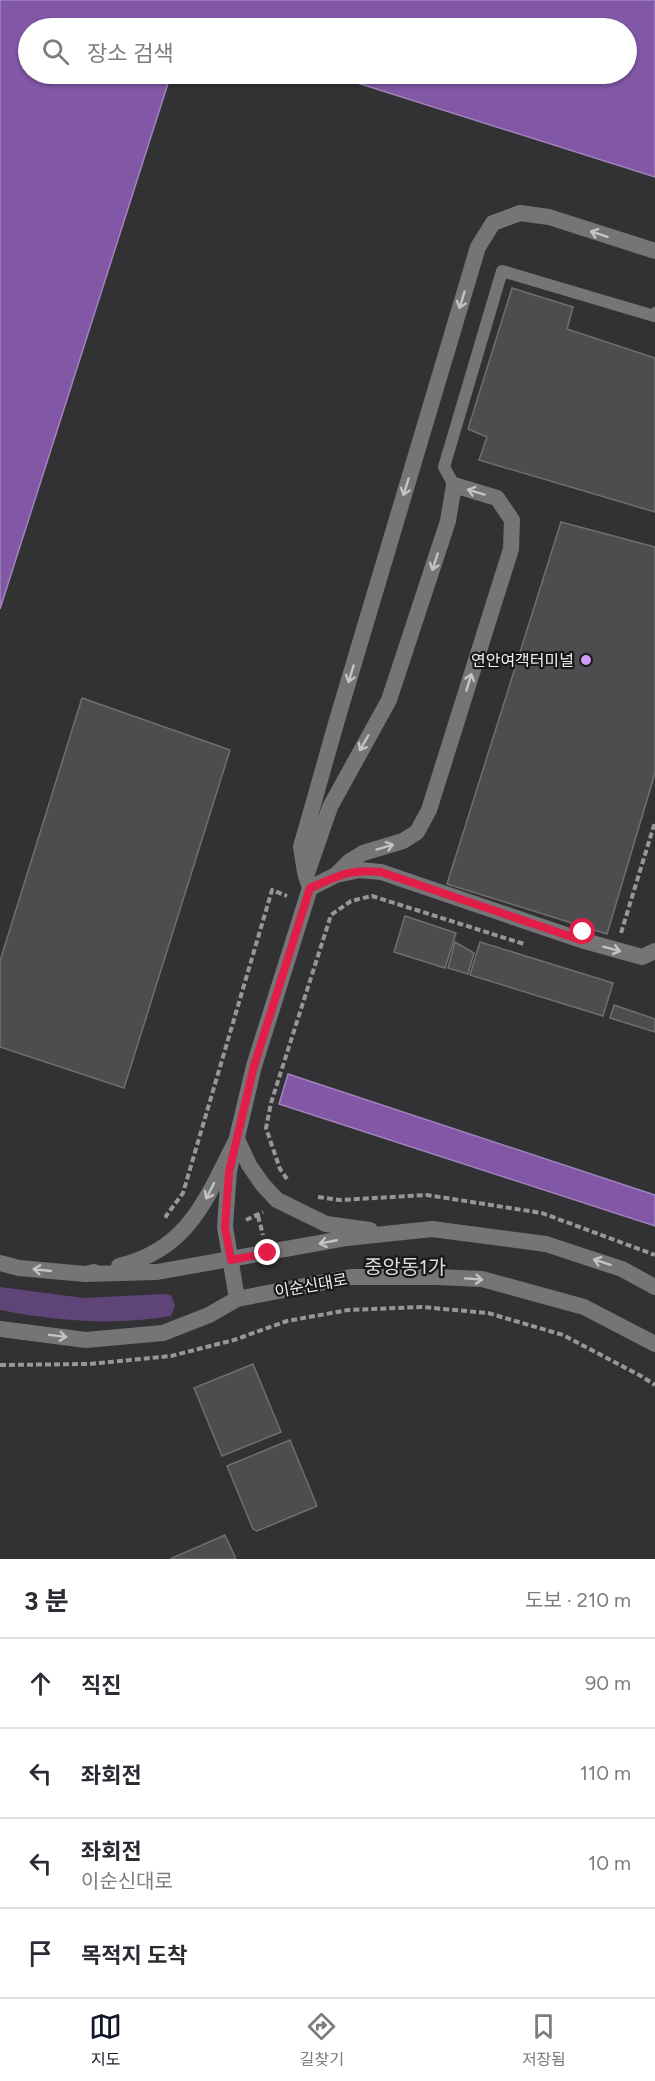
<!DOCTYPE html>
<html lang="ko">
<meta charset="utf-8">
<style>
body{margin:0;font-family:Figtree,"Noto Sans KR",sans-serif;background:#f7f7f7;color:#2b2b33}
.stop{position:absolute;width:18px;height:18px;margin:-14px;border:4px solid #e11d48;border-radius:50%;background:#fff}
.stop.end{background:#e11d48;border-color:#fff;box-shadow:0 2px 6px #0008}
.list{margin:0;padding:0;list-style:none}
h2{display:flex;justify-content:space-between;align-items:center;height:78px;margin:0;padding:0 24px;font-size:26px}
h2 small{font-size:20px;font-weight:400;color:#7c7c81}
.list li{display:grid;grid-template-columns:39px 1fr auto;gap:18px;align-items:center;box-sizing:border-box;height:90px;padding:0 24px;border-top:2px solid #e1e1e2}
.list b{display:block;font-size:22px;white-space:nowrap}
.list p{margin:0;font-size:20px;white-space:nowrap;color:#7c7c81}
.list em{font-size:20px;font-style:normal;color:#7c7c81}
.icon{flex:none;width:33px;height:33px;fill:none;stroke:currentColor;stroke-width:2;stroke-linecap:round;stroke-linejoin:round}
.map{position:relative;flex:none;width:655px;height:1559px;overflow:hidden}
.search{position:absolute;background:#fff;box-shadow:0 2px 4px #0004;left:18px;right:18px;top:18px;height:66px;display:flex;align-items:center;gap:15px;box-sizing:border-box;padding:0 21px;border-radius:33px;color:#7c7c81;font-size:22px}
.sheet{height:438px;background:#fff}
nav{display:flex;justify-content:space-around;align-items:center;box-sizing:border-box;height:84px;border-top:2px solid #e1e1e2;background:#fff;font-size:16px;color:#7c7c81}
nav a{display:grid;justify-items:center;gap:3px}
nav .on{color:#111827}
.map>svg:first-child{display:block}
</style>
<div class="map">
<svg width="655" height="1559" viewBox="0 0 655 1559">
<rect width="100%" height="100%" fill="#323133"/>
<path fill="#5f4477" d="M0 1287 84 1298 163 1294 171 1295 175 1305 171 1316C114 1326 56 1321 0 1310Z"/>
<path fill="#8157a6" stroke="#a284bc" stroke-width="1.5" d="M0 0H655V177L329 74H626V28H28V74H171L0 609Z
M288 1074 655 1195V1226L279 1104Z"/>
<path fill="#4d4c4e" stroke="#6f6e70" stroke-width="1.5" d="M512 288 573 307 567 329 655 358V512L479 460 487 437 468 429Z
M561 522 655 547V773L607 934 447 884Z
M82 698 230 750 124 1088 0 1047V961Z
M405 916 456 933 445 968 394 952Z
M455 942 474 953 468 974 448 968Z
M480 942 613 983 603 1016 470 975Z
M614 1005 655 1019V1032L610 1018Z
M253 1364 281 1432 222 1456 194 1388Z
M290 1440 317 1506 257 1531 253 1529 227 1466Z
M225 1535 236 1559H170Z"/>
<g fill="none" stroke-linecap="round" stroke-linejoin="round">
<path stroke="#979698" stroke-width="4" stroke-dasharray="6 3" stroke-linecap="butt" d="M621 933 655 822
M287 1179 280 1169 266 1128 271 1103 331 915 351 901 372 896 524 944
M318 1197 340 1200 427 1195 542 1213 655 1255
M258 1216 263 1235
M168 1217 166 1216 183 1193 272 890 287 896
M246 1220 263 1212
M0 1365 89 1364 171 1356 234 1340 287 1321 348 1310 422 1307 488 1313 563 1335 641 1376 655 1385"/>
<path stroke="#757477" stroke-width="12" d="M454 485 444 467 502 271 654 316 655 313"/>
<path stroke="#757477" stroke-width="16" d="M305 872 301 847 337 720 478 247 493 223 520 213 549 217 655 251
M336 875 360 870 381 872 581 940 642 957 655 951
M237 1299 225 1227 229 1171 254 1066 310 888 306 876 330 807 389 700 448 521 454 485 497 498 512 520 511 549 429 810 417 832 403 841 363 853 350 861 336 875 310 888"/>
<path stroke="#757477" stroke-width="16" d="M237 1139 249 1165 263 1185 277 1200 326 1224 370 1230
M0 1263 19 1268 85 1274 94 1272
M119 1266C190 1249 206 1198 237 1139
M85 1274 157 1272 347 1238 432 1229 546 1244 622 1269 655 1287
M0 1329 86 1340 163 1333 209 1315 237 1299 351 1277H437L482 1279 584 1307 655 1344"/>
</g>
<defs><path id="oneway-shaft" d="M-6 0H5M1.5-3L5.5 0L1.5 3" fill="none" stroke-width="1.6" stroke-linecap="round" stroke-linejoin="round" transform="scale(1.5)"/></defs>
<g stroke="#c4c3c6">
<use href="#oneway-shaft" transform="translate(599 234) rotate(-162)"/>
<use href="#oneway-shaft" transform="translate(462 300) rotate(107)"/>
<use href="#oneway-shaft" transform="translate(406 487) rotate(107)"/>
<use href="#oneway-shaft" transform="translate(476 492) rotate(-163)"/>
<use href="#oneway-shaft" transform="translate(435 562) rotate(108)"/>
<use href="#oneway-shaft" transform="translate(351 674) rotate(107)"/>
<use href="#oneway-shaft" transform="translate(469 682) rotate(-73)"/>
<use href="#oneway-shaft" transform="translate(364 743) rotate(120)"/>
<use href="#oneway-shaft" transform="translate(385 847) rotate(-17)"/>
<use href="#oneway-shaft" transform="translate(612 949) rotate(15)"/>
<use href="#oneway-shaft" transform="translate(210 1191) rotate(117)"/>
<use href="#oneway-shaft" transform="translate(328 1242) rotate(169)"/>
<use href="#oneway-shaft" transform="translate(602 1262) rotate(-162)"/>
<use href="#oneway-shaft" transform="translate(42 1270) rotate(-174)"/>
<use href="#oneway-shaft" transform="translate(474 1279) rotate(4)"/>
<use href="#oneway-shaft" transform="translate(58 1336) rotate(7)"/>
</g>
<g fill="none" stroke-linecap="round" stroke-linejoin="round">
<path stroke="#e11d48" stroke-width="8" d="M268 1253 231 1260 225 1227 229 1172 254 1066 310 888C339 876 347 869 381 872L581 940 583 932"/>
</g>
<circle fill="#d09dfe" stroke="#1a191a" stroke-width="2" cx="586" cy="660" r="6"/>
<g text-anchor="middle" stroke-width="4.5" stroke-linejoin="round" paint-order="stroke">
<g font-size="16" fill="#efeef0" stroke="#1a191a" text-anchor="end">
<text x="574" y="666">연안여객터미널</text>
</g>
<g font-size="16" fill="#efeef0" stroke="#1a191a">
<text transform="translate(311 1285) rotate(-10)" y="6">이순신대로</text>
</g>
<g font-size="20" fill="#dedddf" stroke="#1a191a">
<text x="405" y="1274">중앙동1가</text>
</g>
</g>
</svg>
<div class="stop" style="left:583px;top:932px"></div>
<div class="stop end" style="left:268px;top:1253px"></div>
<div class="search"><svg class="icon" aria-label="search" viewBox="0 0 24 24"><circle cx="10" cy="10" r="6"/><path d="M15 15l6 6"/></svg>장소 검색</div>
</div>
<section class="sheet">
<h2>3 분<small>도보 · 210 m</small></h2>
<ul class="list">
<li><svg class="icon" aria-label="ahead" viewBox="0 0 24 24"><path d="M12 20V5M6 11l6-6 6 6"/></svg><div><b>직진</b></div><em>90 m</em></li>
<li><svg class="icon" aria-label="left" viewBox="0 0 24 24"><path d="M17 20v-9H6M10 6l-5 5 5 5"/></svg><div><b>좌회전</b></div><em>110 m</em></li>
<li><svg class="icon" aria-label="left" viewBox="0 0 24 24"><path d="M17 20v-9H6M10 6l-5 5 5 5"/></svg><div><b>좌회전</b><p>이순신대로</p></div><em>10 m</em></li>
<li><svg class="icon" aria-label="arrive" viewBox="0 0 24 24"><path d="M6 21V4h12l-3 4 3 4H6"/></svg><div><b>목적지 도착</b></div></li>
</ul>
</section>
<nav>
<a class="on"><svg class="icon" aria-label="map" viewBox="0 0 24 24"><path d="M3 6l6-2 6 2 6-2v14l-6 2-6-2-6 2zM9 4v14M15 6v14"/></svg>지도</a>
<a><svg class="icon" aria-label="directions" viewBox="0 0 24 24"><path d="M12 3l9 9-9 9-9-9zM9 14v-3h6M13 9l2 2-2 2"/></svg>길찾기</a>
<a><svg class="icon" aria-label="saved" viewBox="0 0 24 24"><path d="M7 4h10v16l-5-4-5 4z"/></svg>저장됨</a>
</nav>
